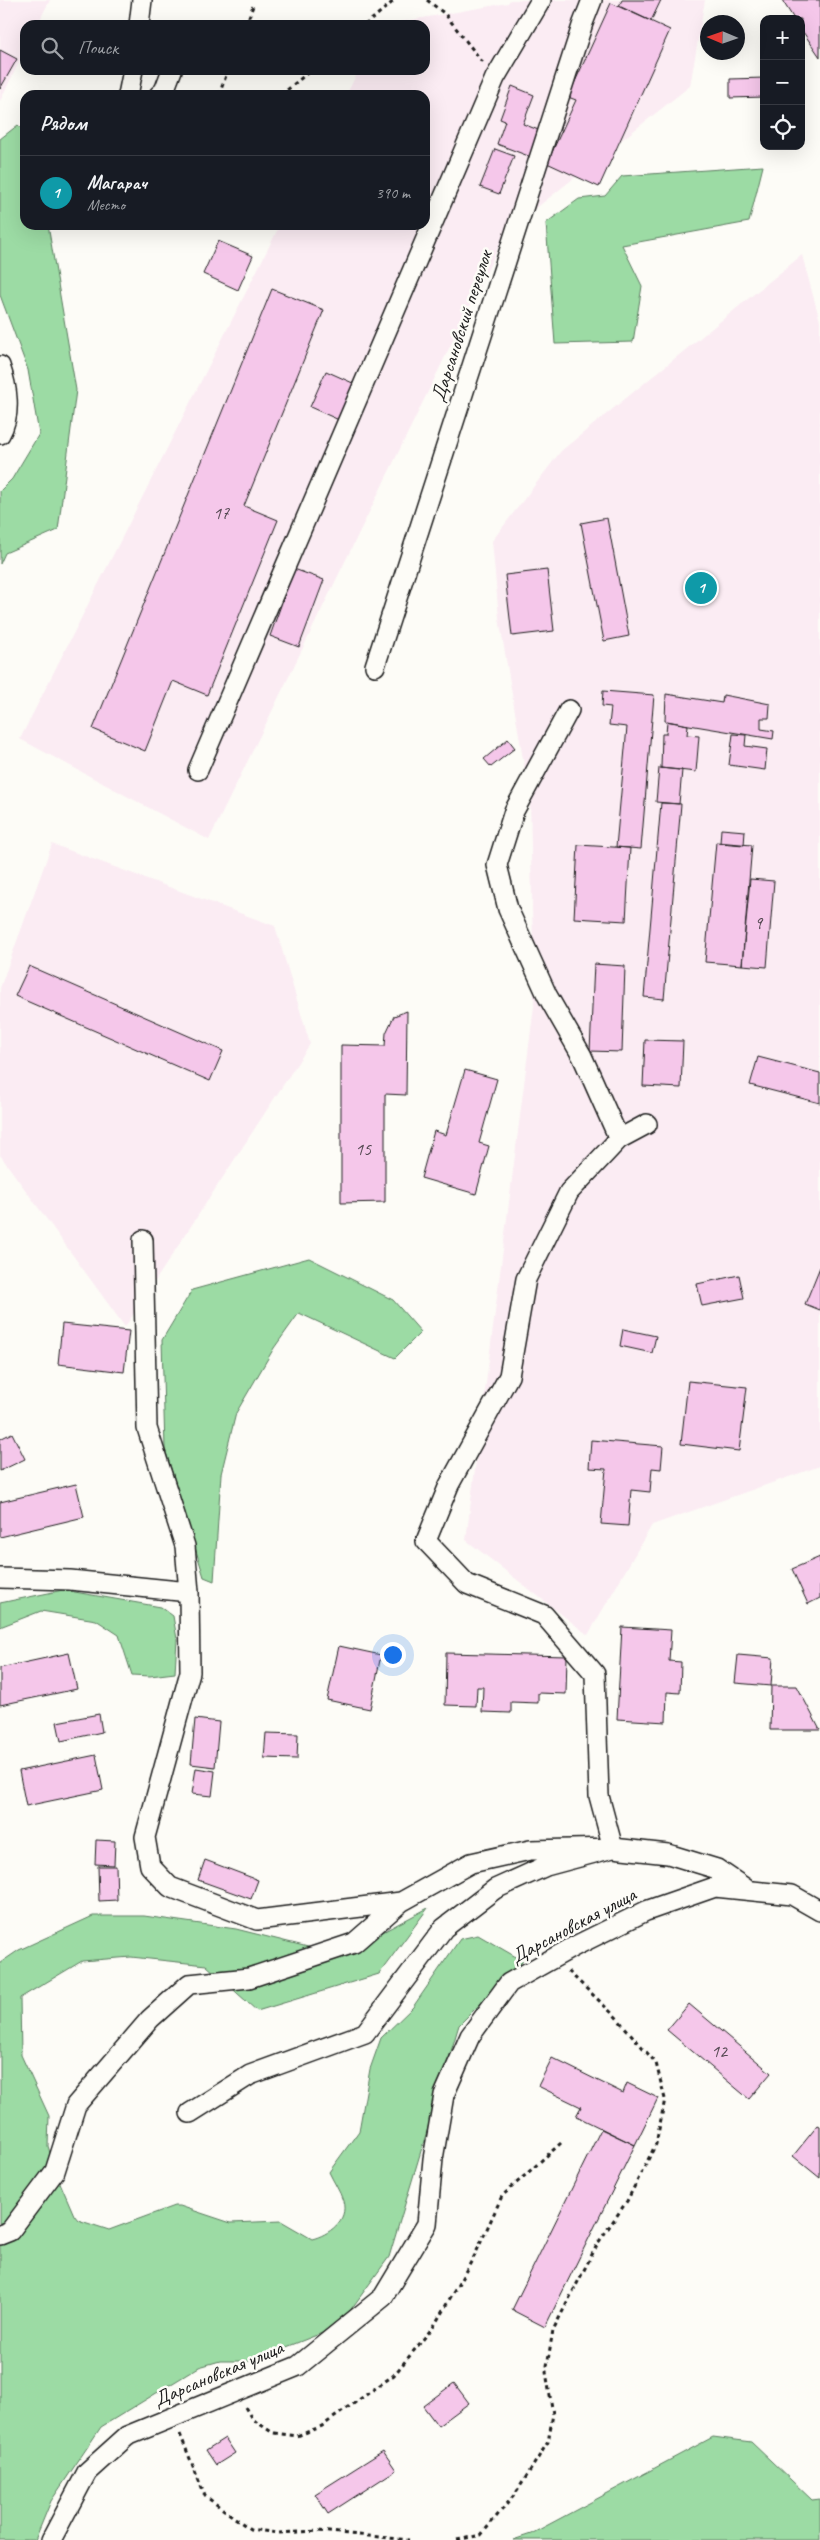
<!DOCTYPE html>
<html lang="ru">
<meta charset="utf-8">
<style>
body{margin:0;font-family:Caveat,sans-serif;background:#242831;color:#f1f3f6}
.controls{position:absolute;right:15px;top:15px;display:grid;overflow:hidden;border-radius:10px;box-shadow:0 5px 20px #0002}
.controls button{width:45px;height:45px;display:grid;place-items:center;padding:0;border:0;border-bottom:1px solid #363941;background:#171b24;color:#f1f3f6;font:25px sans-serif}
.compass{position:absolute;left:700px;top:15px;width:45px;height:45px;border-radius:50%;background:#171b24;box-shadow:0 5px 20px #0002;rotate:272deg}
.you{position:absolute;left:392px;top:1654px;width:18px;height:18px;margin:-12px;border:4px solid #fff;border-radius:50%;background:#1a73e8;box-shadow:0 0 0 8px #1a73e833}
.badge{display:grid;place-items:center;width:32px;height:32px;border-radius:50%;background:#8c9099;color:#fff;font-size:16px;font-weight:700}
.pin{position:absolute;translate:-50% -50%;border:2px solid #fff;box-shadow:0 1px 5px #0006}
.list{margin:0;padding:0;list-style:none}
h2{display:flex;justify-content:space-between;align-items:center;height:65px;margin:0;padding:0 20px;font-size:21px}
h2 small{font-size:16px;font-weight:400;color:#9ea1a6}
.list li{display:grid;grid-template-columns:32px 1fr auto;gap:15px;align-items:center;box-sizing:border-box;height:75px;padding:0 20px;border-top:1px solid #363941}
.list b{display:block;font-size:19px;white-space:nowrap}
.list p{margin:0;font-size:16px;white-space:nowrap;color:#9ea1a6}
.list em{font-size:16px;font-style:normal;color:#9ea1a6}
.icon{flex:none;width:28px;height:28px;fill:none;stroke:currentColor;stroke-width:2;stroke-linecap:round;stroke-linejoin:round}
.map{position:relative;flex:none;width:820px;height:2540px;overflow:hidden}
.search{position:absolute;background:#171b24;box-shadow:0 5px 20px #0002;left:20px;top:20px;width:410px;height:55px;display:flex;align-items:center;gap:12px;box-sizing:border-box;padding:0 18px;border-radius:15px;color:#9ea1a6;font-size:19px}
.panel{position:absolute;background:#171b24;box-shadow:0 5px 20px #0002;left:20px;top:90px;width:410px;height:140px;border-radius:15px}
.map>svg:first-child{display:block}
</style>
<div class="map">
<svg width="820" height="2540" viewBox="0 0 820 2540">
<rect width="100%" height="100%" fill="#fdfcf7"/>
<filter id="ink" filterUnits="userSpaceOnUse"><feTurbulence type="fractalNoise" baseFrequency=".02" numOctaves="2"/><feDisplacementMap in="SourceGraphic" scale="10" xChannelSelector="R" yChannelSelector="G"/><feConvolveMatrix kernelMatrix="1 2 1 2 8 2 1 2 1" color-interpolation-filters="sRGB"/></filter>
<g filter="url(#ink)">
<path fill="#fbecf3" d="M0 0H50L37 25H25V50L0 101Z
M510 0H705L690 86 506 232 209 840 20 739 280 225H425V95H346L359 70H425V25H382L508 3Z
M802 255 820 321V1466L652 1525 588 1635 466 1540 534 1006 530 800 499 618 492 541 561 451Z
M52 844 275 926 310 1044 125 1327 0 1155V988Z"/>
<path fill="#9cdba4" stroke="#5c7c60" d="M18 125 25 132V225H48L76 390 58 530 5 553 0 564V491L12 479 39 434 28 370 0 295V139Z
M763 166 749 222 622 245 642 286 633 342 555 344 546 223 579 199 605 196 622 176Z
M309 1258 393 1300 421 1332 395 1358 299 1313 274 1348 236 1413 221 1474 214 1581 204 1577 165 1449 162 1340 192 1290Z
M63 1590 161 1607 173 1616 177 1639 175 1673 150 1676 132 1675 119 1635 96 1620 41 1611 0 1627V1603Z
M428 1908 379 1974 257 2011 206 1965 131 1957 82 1961 20 1998 21 2055 49 2116 48 2146 55 2171 74 2215 78 2220 109 2230 174 2206H180L231 2223 281 2221 312 2239C328 2235 349 2221 343 2201 340 2191 333 2181 329 2172L359 2131 370 2069 381 2038 413 2007 460 1939 478 1935 523 1961 459 2025 389 2257 349 2312 322 2333 251 2361H220L199 2367 101 2427 51 2501 35 2540H0V1963L19 1950 93 1916H144L236 1929 312 1948 381 1933Z
M713 2437 751 2442 812 2500 820 2499V2540H513L531 2534Z"/>
<path fill="#f5c7ea" stroke="#1c1c1c" d="M622 0H661L651 21 619 6Z
M782 0H820V57L801 29V19H794Z
M611 3 670 30 599 187 547 163 576 100 568 97Z
M0 50 17 59 0 89Z
M764 78V97L730 98V79Z
M512 86 534 95 523 124 541 131 531 157 497 144 505 121 500 119Z
M495 149 514 156 499 194 480 187Z
M218 241 253 256 238 290 203 274Z
M272 289 324 310 244 506 278 520 207 695 173 681 145 751 93 729Z
M326 371 355 384 339 420 310 407Z
M607 518 629 636 604 641 581 523Z
M294 569 324 580 299 647 270 636Z
M547 570 554 631 512 636 505 575Z
M603 691 654 695 641 849 616 847 627 727 609 725 611 707 602 706Z
M666 694 722 703 723 695 770 704 769 718H761V729L774 731 773 739 665 721Z
M667 721 688 725 687 735 699 736 696 772 661 768 662 734H666Z
M733 734 746 735 745 746 767 749 765 770 729 765Z
M508 739 515 748 491 767 484 759Z
M659 768 682 770 679 804 656 802Z
M661 803 681 804 664 999 644 997Z
M721 829 745 831 744 845 720 843Z
M716 842 752 845 742 965 705 962Z
M578 845 630 848 626 921 574 918Z
M750 879 774 881 767 967 742 965Z
M594 964 625 966 622 1052 590 1051Z
M29 966 223 1051 210 1081 15 996Z
M407 1011 406 1095 385 1094V1202L341 1203V1045L385 1046 386 1033 394 1016Z
M645 1040 683 1041 681 1088 643 1086Z
M758 1057 820 1073V1103L750 1085Z
M465 1070 497 1079 479 1143 489 1146 476 1194 421 1178 434 1131 446 1135Z
M820 1267V1310L805 1304Z
M739 1275 744 1298 702 1306 697 1284Z
M62 1324 129 1331 124 1372 58 1364Z
M623 1329 656 1336 652 1353 620 1346Z
M688 1381 747 1387 739 1451 681 1444Z
M12 1433 25 1459 0 1471V1439Z
M591 1440 663 1446 661 1469 652 1468 650 1492 631 1490 628 1526 601 1524 606 1469 589 1468Z
M76 1484 84 1517 0 1537V1502Z
M820 1557V1598L808 1604 792 1569Z
M622 1627 671 1630 669 1661 681 1662 680 1693 667 1692 666 1722 617 1719Z
M339 1646 381 1655 370 1709 327 1700Z
M69 1653 77 1689 0 1705V1668Z
M446 1653 567 1656 566 1694 538 1693V1703L511 1702V1713L482 1712 483 1687H477L476 1706 445 1705Z
M738 1655 773 1658 771 1686 735 1683Z
M771 1686H797L820 1730H770Z
M99 1714 102 1732 61 1741 57 1722Z
M195 1719 219 1722 215 1767 191 1764Z
M266 1733 298 1734 297 1759 264 1758Z
M96 1755 103 1790 26 1806 19 1771Z
M196 1768 215 1771 212 1796 192 1794Z
M96 1840 115 1841 114 1865 95 1864Z
M205 1860 258 1880 251 1899 198 1880Z
M98 1866H116L117 1900 99 1901Z
M689 2004 771 2073 749 2099 667 2030Z
M552 2058 623 2093 627 2083 658 2098 635 2145 576 2116 581 2107 538 2086Z
M818 2125 820 2126V2178L793 2156Z
M601 2129 635 2145 545 2327 512 2310Z
M454 2383 469 2403 438 2426 423 2406Z
M225 2438 235 2453 216 2465 206 2450Z
M383 2451 396 2470 328 2514 315 2494Z"/>
<g fill="none" stroke-linecap="round" stroke-linejoin="round">
<defs>
<path id="minor" d="M139 25 142 0
M128 95 133 70
M159 95 164 91 172 70
M0 366C7 386 12 414 0 434
M375 666 583 23 592 0
M569 710 514 811 497 865 508 909 547 995 582 1056 619 1139
M198 770 495 78 541 0
M143 1240 147 1428 185 1546 189 1592 190 1672 145 1837 150 1866 170 1887 257 1920 401 1902
M0 1578 70 1580 189 1592
M190 2113 250 2075 365 2033 444 1928 495 1889 546 1866 613 1848 599 1796 595 1674 544 1615 467 1584 426 1541 449 1485 509 1376 526 1279 569 1192 619 1139 647 1124
M0 2235 10 2231 55 2171 76 2105 150 2019 189 1984 249 1978 354 1943 401 1902 471 1863 530 1850 613 1848 668 1854 717 1869 745 1888
M51 2540 87 2472 127 2436 298 2366 383 2297 427 2224 433 2159 444 2095 470 2036 509 1983 575 1946 646 1911 715 1887 792 1895 820 1911"/>
</defs>
<use href="#minor" stroke="#1c1c1c" stroke-width="22"/>
<path stroke="#1c1c1c" stroke-width="3" stroke-dasharray="4 4" stroke-linecap="butt" d="M427 0 445 14 484 64
M246 25 254 3
M365 25 395 0
M219 95 228 70
M281 95 311 70
M245 2407 252 2419 273 2433 297 2436 322 2426 394 2375 434 2326 475 2255 502 2196 561 2143
M180 2434 205 2496 250 2529 277 2533 319 2531 409 2540
M457 2540 481 2535 516 2493 548 2442 553 2414 546 2372 553 2330 598 2243 627 2201 656 2144 665 2099 656 2063 616 2017 568 1971"/>
<use href="#minor" stroke="#fdfcf7" stroke-width="19"/>
</g>
</g>
<g text-anchor="middle" stroke-width="5" stroke-linejoin="round" paint-order="stroke">
<g font-size="18" fill="#524750">
<text x="221" y="519">17</text>
<text x="758" y="929">9</text>
<text x="363" y="1155">15</text>
<text x="719" y="2057">12</text>
</g>
<g font-size="20" fill="#1c1c1c" stroke="#fdfcf7">
<text transform="translate(461 326) rotate(-72)" y="7">Дарсановский переулок</text>
<text transform="translate(573 1925) rotate(-28)" y="7">Дарсановская улица</text>
<text transform="translate(218 2373) rotate(-23)" y="7">Дарсановская улица</text>
</g>
</g>
</svg>
<div class="controls">
<button>+</button>
<button>−</button>
<button><svg class="icon" aria-label="locate" viewBox="0 0 24 24"><circle cx="12" cy="12" r="6"/><path d="M12 2v4M12 18v4M2 12h4M18 12h4"/></svg></button>
</div>
<svg class="compass" viewBox="-18 -18 36 36"><path d="M0-13l5 13h-10z" fill="#e53935"/><path d="M0 13l5-13h-10z" fill="#9ea1a6"/></svg>
<div class="you"></div>
<div class="pin badge" style="left:701px;top:588px;background:#0f9aa8">1</div>
<div class="search"><svg class="icon" aria-label="search" viewBox="0 0 24 24"><circle cx="10" cy="10" r="6"/><path d="M15 15l6 6"/></svg>Поиск</div>
<section class="panel">
<h2>Рядом<small></small></h2>
<ul class="list">
<li><span class="badge" style="background:#0f9aa8">1</span><div><b>Магарач</b><p>Место</p></div><em>390 m</em></li>
</ul>
</section>
</div>
